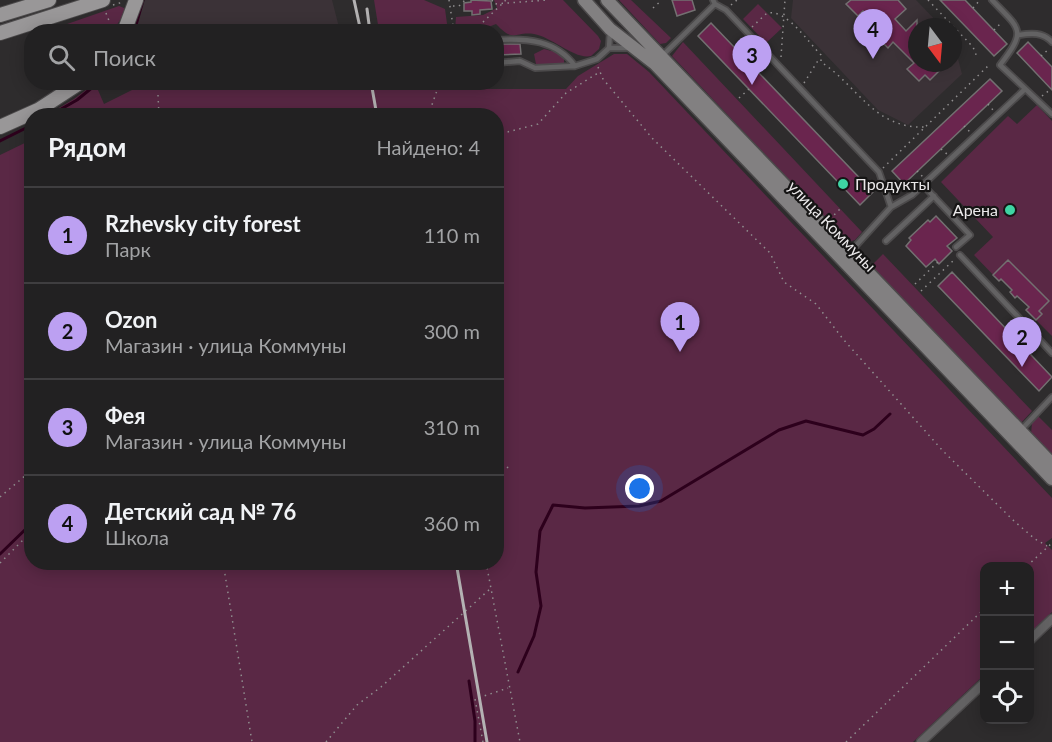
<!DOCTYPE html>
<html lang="ru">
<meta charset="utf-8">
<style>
body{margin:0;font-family:Lato,sans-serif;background:#2a292a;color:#f1f3f6}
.controls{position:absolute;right:18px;bottom:18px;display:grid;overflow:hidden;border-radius:12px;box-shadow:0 3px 15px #0003}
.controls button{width:54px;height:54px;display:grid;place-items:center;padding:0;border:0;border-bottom:2px solid #3f3e40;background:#222122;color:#f1f3f6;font:30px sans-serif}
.compass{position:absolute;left:908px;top:18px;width:54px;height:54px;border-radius:50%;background:#222122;box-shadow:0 3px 15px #0003;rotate:164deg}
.you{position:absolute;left:640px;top:489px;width:21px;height:21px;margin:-15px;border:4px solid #fff;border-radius:50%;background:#1a73e8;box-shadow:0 0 0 9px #1a73e833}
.badge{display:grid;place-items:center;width:39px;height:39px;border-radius:50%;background:#bca0f2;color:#111;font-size:20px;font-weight:700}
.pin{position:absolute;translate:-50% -50px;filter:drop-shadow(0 2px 3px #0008)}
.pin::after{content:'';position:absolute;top:32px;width:21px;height:18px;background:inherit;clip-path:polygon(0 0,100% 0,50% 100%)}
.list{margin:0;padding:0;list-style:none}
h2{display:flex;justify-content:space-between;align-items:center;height:78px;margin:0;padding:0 24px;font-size:26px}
h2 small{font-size:20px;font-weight:400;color:#a2a3a5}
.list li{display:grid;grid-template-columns:39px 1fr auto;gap:18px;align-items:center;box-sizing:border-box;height:96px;padding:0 24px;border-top:2px solid #3f3e40}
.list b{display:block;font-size:22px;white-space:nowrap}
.list p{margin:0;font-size:20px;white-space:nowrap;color:#a2a3a5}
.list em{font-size:20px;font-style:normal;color:#a2a3a5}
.icon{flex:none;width:33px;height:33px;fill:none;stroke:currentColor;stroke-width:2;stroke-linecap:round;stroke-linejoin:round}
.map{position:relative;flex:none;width:1052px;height:742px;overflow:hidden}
.search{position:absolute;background:#222122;box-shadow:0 3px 15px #0003;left:24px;top:24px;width:480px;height:66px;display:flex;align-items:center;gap:15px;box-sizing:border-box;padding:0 21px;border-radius:24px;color:#a2a3a5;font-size:22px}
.panel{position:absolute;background:#222122;box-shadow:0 3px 15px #0003;left:24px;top:108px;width:480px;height:462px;border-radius:24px}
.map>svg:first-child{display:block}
</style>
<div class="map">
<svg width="1052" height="742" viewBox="0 0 1052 742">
<rect width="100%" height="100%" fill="#2e2c2d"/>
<path fill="#3b3237" d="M145 0H332L340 31H135Z
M793 0H916L942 27H917V63H953V39L962 45 957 55 962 74 908 125 878 110 791 18Z"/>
<path fill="#5a2845" d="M374 0H424L445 9 448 31H379Z
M494 0H563L598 36 601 41 599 49 591 56C575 60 552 37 534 34 514 31 515 44 496 24L478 31H455L456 17 483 15 497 8Z
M619 0H631L671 38 666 43 660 44Z
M758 4 782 28 766 43 743 19Z
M119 6 124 8 125 12 115 28 99 31 44 32Z
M683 42 862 232 855 240 848 242 672 56Z
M544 49 559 53 564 58V64H536L534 54Z
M614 54H627L649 72 1052 498V538L1045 543 1052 550V612L1030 633V566H984V675L913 742H0V155L31 140 32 562H496V116L47 115 74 99 95 83 104 104 132 90 191 82H484V89H566L578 76Z
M1037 105 1052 121V336L1026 310 1028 307 1018 296 1015 298 1010 292 1012 290 1002 280 999 281 974 255 993 237 941 182 1008 116 1017 124Z
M883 254 1032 411 1021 423 871 266Z
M1038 416 1052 430V456L1031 434 1032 423Z"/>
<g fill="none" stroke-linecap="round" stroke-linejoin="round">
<path stroke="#2d001c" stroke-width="3" d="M134 32 143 0
M49 116 77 100 99 82
M0 141 32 125
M0 554 32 523
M518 672 534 636 541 606 536 572 540 531 553 505 585 508 639 506 661 501 779 430 806 421 863 435 874 429 890 414
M469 681 475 721V742"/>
</g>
<path fill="#6a254e" stroke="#737071" stroke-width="1.5" d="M471 0 491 1 492 9 480 10V14L472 15V11H464V3L471 2Z
M672 0H692L695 10 677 16Z
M851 0H898L906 9 895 19 906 31 917 20V63H932L939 71 930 80 925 75 919 81 907 69 914 63 893 42 888 48 876 36 882 30 863 11 858 16 846 4Z
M940 0H965L1007 44 994 56Z
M711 23 873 192 860 205 698 36Z
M1028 42 1052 67V90L1017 53Z
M496 44H520L521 54 496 55Z
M990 79 1002 91 904 184 892 171Z
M936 216 957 238 947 246 952 251 939 264 935 259 926 267 906 246 911 240 909 238 928 220 930 222Z
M1008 260 1049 301 1039 311 1042 314 1036 320 1026 310 1029 307 1017 296 1015 298 1010 292 1012 290 1001 279 999 281 993 275Z
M952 272 1052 377 1039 391 938 286Z"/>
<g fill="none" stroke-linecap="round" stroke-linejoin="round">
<defs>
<path id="service" d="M713 0 715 4 726 10 879 172 891 207 851 251
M992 0C1021 30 1027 30 1000 65L1052 114
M1019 35C1031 33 1043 32 1052 42
M496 40C527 38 556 40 575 66
M609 48H630
M662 56 715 4
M496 63 520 61 535 68 575 66 597 59 609 48 610 31
M923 185 970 235 956 247
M891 207 912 195 1024 90
M886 241 934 196
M960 255 1052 353
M1021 430 1052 397"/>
<path id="minor" d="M1030 640 1052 619
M921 742 984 683"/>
<path id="secondary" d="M584 0 610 29 655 64 1052 479
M607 0 1052 464"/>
<path id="primary" d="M0 15 49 0
M124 32 136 0
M0 33 103 0
M0 127 38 110 81 82"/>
</defs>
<use href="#service" stroke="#4c4a4b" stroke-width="8"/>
<use href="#minor" stroke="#4c4a4b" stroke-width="11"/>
<use href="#secondary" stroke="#4c4a4b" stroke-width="15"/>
<use href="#primary" stroke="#4c4a4b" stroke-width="16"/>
<path stroke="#908e8f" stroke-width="1.5" stroke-dasharray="1.5 4.5" stroke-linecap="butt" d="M449 0 454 32
M492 0 494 4 548 0
M928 0 973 47 977 57
M113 5 123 2
M731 5 737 0
M453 6H459L465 0
M653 8 662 0
M973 8 980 0
M106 13 113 31
M752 27 767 13C787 9 808 42 821 55V62C858 86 874 129 925 127
M994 30 1002 22
M468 32 481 24 506 0
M1041 56 1049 49
M781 57 785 0
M598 67 603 79 652 138 770 253 784 282 816 304 843 339 943 451 1014 521 1035 539 1047 546
M804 83 819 59
M158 95 159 116
M1042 96 1051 89
M739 98 749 89
M988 104 993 110
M428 116 440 82
M964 126 970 132
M496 135 538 124 566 93 598 73
M941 149 947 154
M883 168 990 64
M917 171 923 177
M830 219 842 207
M915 284 938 262
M921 291 955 259
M496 462 511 469
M0 497 32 470
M223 562 252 742
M486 562 520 742
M0 563 32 531
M1027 566 1052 543
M326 742 357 705 381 687 490 589
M483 742 475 699 508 688
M846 742 984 609"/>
<use href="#service" stroke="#636263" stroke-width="4.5"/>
<use href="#minor" stroke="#636263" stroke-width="8"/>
<use href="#secondary" stroke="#828081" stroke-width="12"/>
<use href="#primary" stroke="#999798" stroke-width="14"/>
<path stroke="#b4b2b3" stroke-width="3" d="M354 0 361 32
M367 9 370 32
M371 82 377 116
M456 562 487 742"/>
</g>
<g fill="#3ed4a3" stroke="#161515" stroke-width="2">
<circle cx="843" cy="184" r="6"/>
<circle cx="1010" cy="210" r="6"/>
</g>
<g text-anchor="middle" stroke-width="4.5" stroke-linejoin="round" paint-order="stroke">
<g font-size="16" fill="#ebe9ea" stroke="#161515" text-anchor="start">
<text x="855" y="190">Продукты</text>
<text x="998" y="216" text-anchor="end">Арена</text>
</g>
<g font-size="16" fill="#ebe9ea" stroke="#161515">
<text transform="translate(832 226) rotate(46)" y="6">улица Коммуны</text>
</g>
</g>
</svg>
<div class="controls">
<button>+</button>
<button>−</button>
<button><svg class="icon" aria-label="locate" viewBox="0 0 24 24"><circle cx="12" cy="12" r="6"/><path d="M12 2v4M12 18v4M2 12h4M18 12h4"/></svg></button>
</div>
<svg class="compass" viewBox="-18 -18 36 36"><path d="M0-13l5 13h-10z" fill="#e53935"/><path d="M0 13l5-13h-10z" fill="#a2a3a5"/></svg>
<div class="you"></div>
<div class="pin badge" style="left:680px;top:352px">1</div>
<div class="pin badge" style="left:1022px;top:367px">2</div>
<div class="pin badge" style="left:752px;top:85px">3</div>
<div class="pin badge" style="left:873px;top:59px">4</div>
<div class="search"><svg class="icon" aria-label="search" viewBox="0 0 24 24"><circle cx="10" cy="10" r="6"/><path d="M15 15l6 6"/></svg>Поиск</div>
<section class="panel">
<h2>Рядом<small>Найдено: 4</small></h2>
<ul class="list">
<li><span class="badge">1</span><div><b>Rzhevsky city forest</b><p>Парк</p></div><em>110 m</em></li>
<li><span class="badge">2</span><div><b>Ozon</b><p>Магазин · улица Коммуны</p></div><em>300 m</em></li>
<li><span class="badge">3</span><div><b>Фея</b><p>Магазин · улица Коммуны</p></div><em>310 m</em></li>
<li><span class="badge">4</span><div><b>Детский сад № 76</b><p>Школа</p></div><em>360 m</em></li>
</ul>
</section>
</div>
